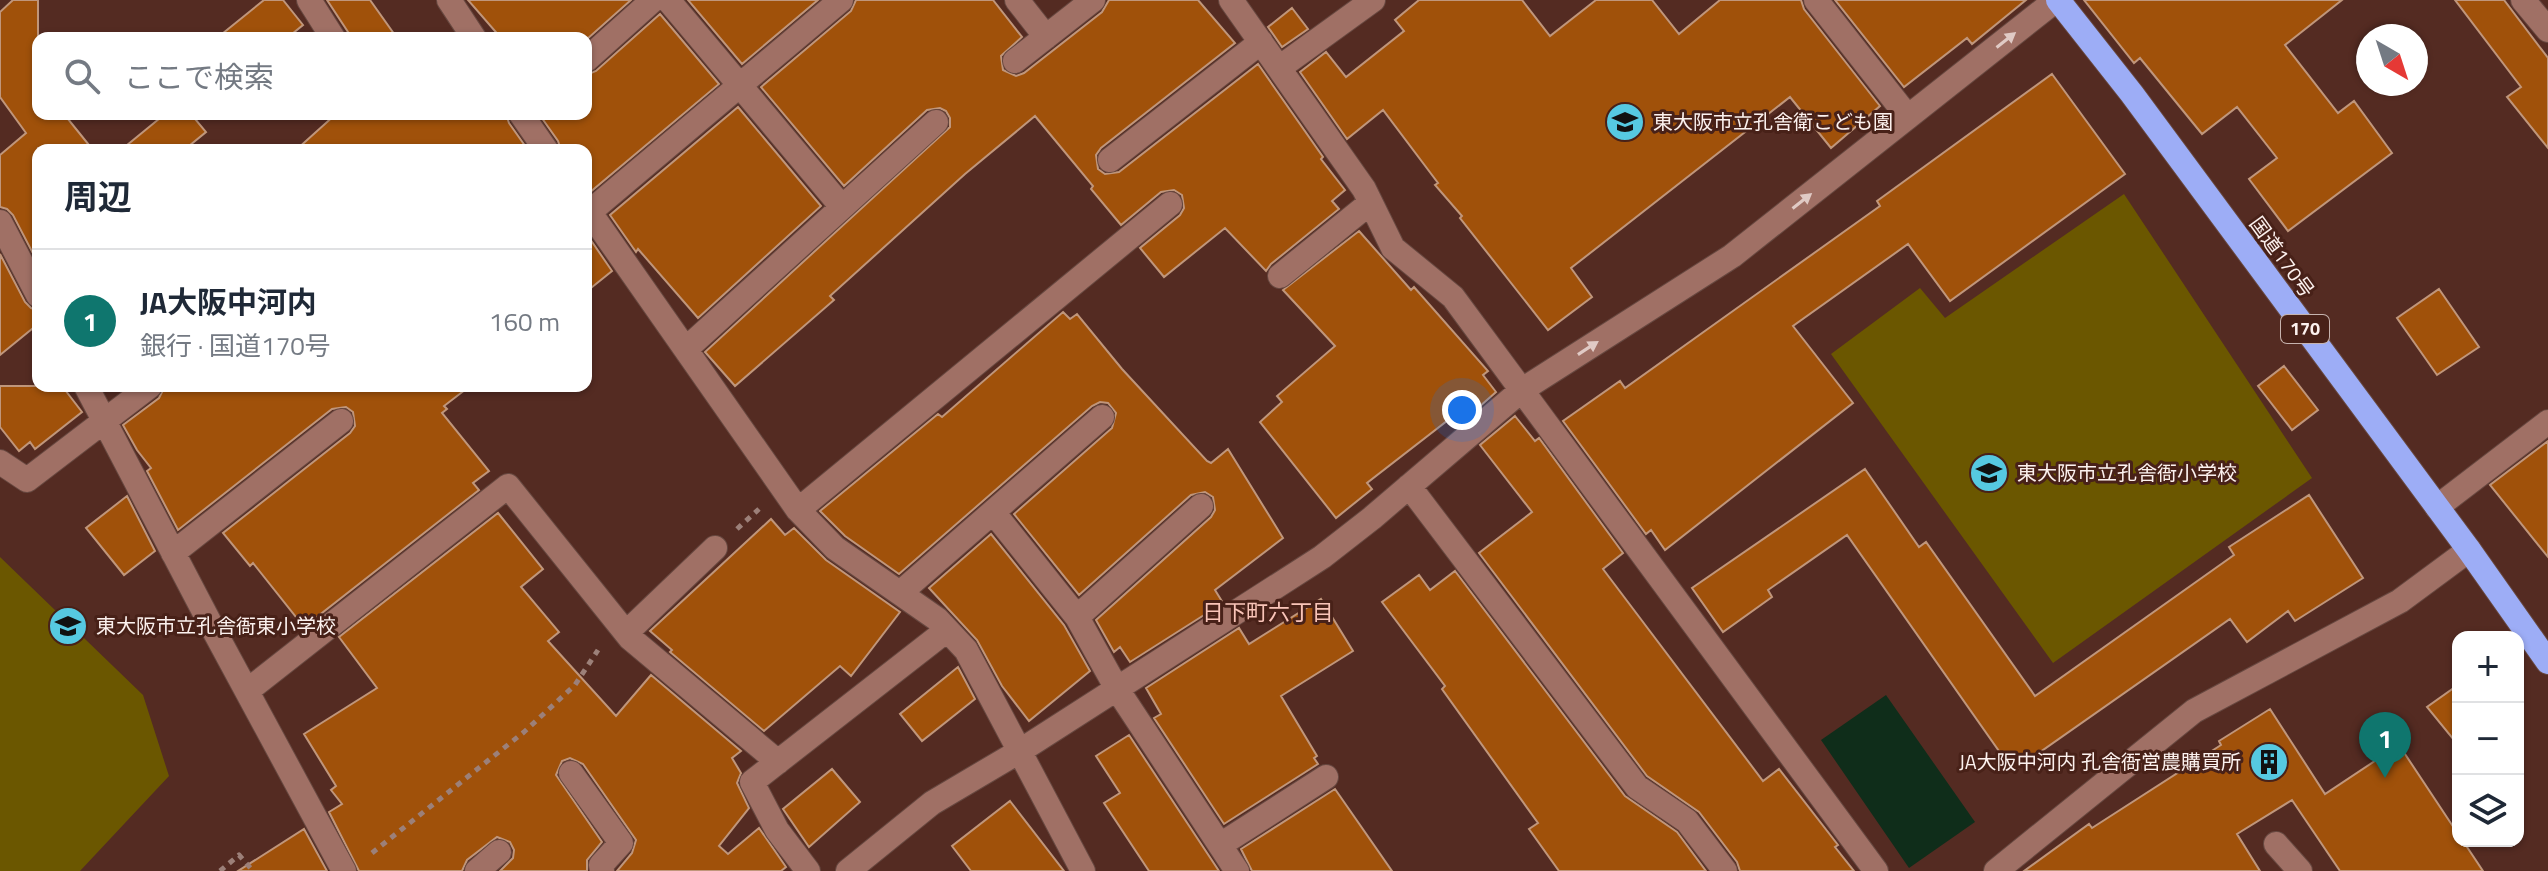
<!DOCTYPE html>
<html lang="ja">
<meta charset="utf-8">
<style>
body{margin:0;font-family:"Titillium Web","Noto Sans JP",sans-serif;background:#f2f2f3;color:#1f2937}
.controls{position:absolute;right:24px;bottom:24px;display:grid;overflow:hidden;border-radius:16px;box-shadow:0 2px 6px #0004}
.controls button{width:72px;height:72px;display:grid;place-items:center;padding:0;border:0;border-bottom:2px solid #e0e1e3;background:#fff;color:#1f2937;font:40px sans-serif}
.compass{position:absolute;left:2356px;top:24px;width:72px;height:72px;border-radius:50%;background:#fff;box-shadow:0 2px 6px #0004;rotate:141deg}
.you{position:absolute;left:1462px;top:410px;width:28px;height:28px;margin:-20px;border:6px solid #fff;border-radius:50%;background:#1a73e8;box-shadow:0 0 0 12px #1a73e833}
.badge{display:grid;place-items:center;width:52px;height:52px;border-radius:50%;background:#0f766e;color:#fff;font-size:26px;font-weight:700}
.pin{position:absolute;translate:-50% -66px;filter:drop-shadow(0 2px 4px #0008)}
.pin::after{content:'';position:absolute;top:42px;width:28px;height:24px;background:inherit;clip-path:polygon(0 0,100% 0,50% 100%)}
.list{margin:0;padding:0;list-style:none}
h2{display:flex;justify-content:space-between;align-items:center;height:104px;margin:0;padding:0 32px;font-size:34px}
h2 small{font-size:26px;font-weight:400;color:#747a83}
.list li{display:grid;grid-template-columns:52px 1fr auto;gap:24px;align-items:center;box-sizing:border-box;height:144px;padding:0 32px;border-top:2px solid #e0e1e3}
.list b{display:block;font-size:30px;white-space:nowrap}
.list p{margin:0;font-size:26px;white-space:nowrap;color:#747a83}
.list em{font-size:26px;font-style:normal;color:#747a83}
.icon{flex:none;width:44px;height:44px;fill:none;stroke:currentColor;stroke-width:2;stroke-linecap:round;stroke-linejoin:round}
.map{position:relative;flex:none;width:2548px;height:871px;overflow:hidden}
.search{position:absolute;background:#fff;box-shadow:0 2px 6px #0004;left:32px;top:32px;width:560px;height:88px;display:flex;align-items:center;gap:20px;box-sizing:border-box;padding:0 28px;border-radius:16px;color:#747a83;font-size:30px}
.panel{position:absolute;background:#fff;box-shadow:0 2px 6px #0004;left:32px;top:144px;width:560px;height:248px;border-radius:16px}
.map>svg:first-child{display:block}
</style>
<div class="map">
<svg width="2548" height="871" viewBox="0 0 2548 871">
<rect width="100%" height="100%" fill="#542b22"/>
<path fill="#6b5700" d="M2124 194 2312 478 2053 663 1831 354 1920 288 1945 318Z
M0 557 143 695 169 776 80 871H0Z"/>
<path fill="#0f2d1a" d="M1886 695 1975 822 1909 868 1821 740Z"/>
<path fill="#a0510a" stroke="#c0967b" stroke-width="2" d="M13 0H38V114H64L93 150 38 148V263L13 215 7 209 0 207V155L26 133 0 97V12Z
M264 0H283L303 25 287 38H217Z
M327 0H370L397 38H352Z
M468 0H631L586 40 501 38Z
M688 0H818L742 64Z
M856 0H993L1022 37 1001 56 1003 70 1016 76 1024 73 1102 12 1109 0H1198L1235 43 1101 148 1096 155 1098 169 1105 174 1119 172 1258 64 1323 157 1321 159 1345 190 1332 201 1339 209 1271 264 1266 271 1225 228 1164 277 1140 248 1180 215 1184 208 1182 195 1174 190 1161 192 1121 225 1091 189 1093 186 1035 116 965 174 830 296 834 300 735 386 705 352 950 127V118L946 111 940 108 927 110 844 186 761 87 851 11Z
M1419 0H1522L1550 36 1596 0H1652L1679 34 1720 0H1801L1804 9 1880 106 1831 148 1790 97 1571 268 1592 297 1548 330 1460 218 1462 216 1435 185 1438 183 1383 110 1347 139 1300 72 1326 52 1346 77 1404 31 1395 20Z
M1835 0H2026L1972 44 1967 38 1904 87Z
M2084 0H2342L2285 45 2338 113 2354 101 2392 153 2288 231 2249 179 2277 158 2237 107 2202 134 2140 58 2134 63Z
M2455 0H2504L2548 58V148L2507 97 2521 87Z
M1292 8 1308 29 1282 47 1268 27Z
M660 14 719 84 589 193 586 192V150H561L558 141 539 114H586V75L596 71Z
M2052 74 2125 174 1950 301 1908 244 1793 326 1853 403 1665 550 1651 530 1646 534 1563 421 1620 381 1625 388 1880 206 1877 201Z
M738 107 821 206 698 318 638 249 636 252 610 215Z
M165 114H191L206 132 184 150H121Z
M336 114H506L509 123 528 150H296Z
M1359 231 1411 290 1414 287 1488 371 1483 375 1496 392 1462 422 1456 414 1367 483 1372 489 1336 518 1260 422 1282 402 1277 396 1335 346 1283 290Z
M586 233 612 271 586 292Z
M0 254 25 302 31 308 38 310V324L0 355Z
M2439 289 2479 347 2437 375 2397 318Z
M1063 312 1070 319 1077 314 1122 369 1207 461 1211 463 1228 449 1283 538 1215 590 1223 603 1130 662 1120 647 1114 652 1096 620 1211 517 1215 510 1213 497 1205 492 1191 495 1079 595 1014 514 1112 428 1116 413 1108 403 1100 402 1092 406 899 574 845 536 820 511 938 414 942 417Z
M2284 366 2318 410 2292 430 2258 386Z
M0 386H62L82 412 35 449 30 442 19 451 0 427Z
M165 386H470L444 406 447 409 442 413 489 471 473 483 479 490 304 627 253 563 250 566 223 533 350 433 355 426 353 412 346 407 332 409 178 530 147 471 151 468 137 450 123 425 159 398Z
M1515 416 1535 441 1539 438 1623 553 1603 569 1763 781 1779 769 1838 845 1835 847 1854 871H1740L1737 862 1699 812 1647 776 1479 553 1532 512 1480 445Z
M2548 441V557L2490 485Z
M1865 469 1919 547 1926 542 2035 696 2234 555 2229 547 2309 495 2363 578 2295 621 2288 611 2247 642 2230 619 2013 771 1847 535 1768 590 1772 597 1723 632 1692 588Z
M127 496 155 551 124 575 86 528Z
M498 513 543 569 521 587 559 632 548 641 616 716 651 675 741 751 732 758 741 773 737 783 749 808 719 846 728 854 759 828 786 867 781 871H617L632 853 636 840 583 764 570 758 562 761 556 775 602 842 587 860V871H500L513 858 514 850 510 842 497 837 467 860 462 871H359L329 812 342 804 331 790 336 786 304 734 377 688 339 637Z
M771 519 785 535 794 528 826 560 900 612 851 676 840 666 764 731 670 652 672 650 650 631Z
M991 534 1064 625 1090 671 1029 721 1002 686 977 640 929 588Z
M1455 571 1625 796 1677 832 1706 871H1559L1529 829 1538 823 1442 689 1445 686 1382 602 1419 575 1430 590Z
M1321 599 1353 651 1281 696 1317 756 1314 758 1318 764 1224 824 1154 718 1161 714 1146 688 1239 628 1249 644Z
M958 667 975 699 922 741 900 714Z
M2458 685V745L2427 707Z
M2270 709 2325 794 2399 745 2458 834V841H2463L2483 871H2340L2292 800 2237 834 2260 871H2024L2089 824 2092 828 2221 745 2219 741Z
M1129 735 1219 871H1149L1104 803 1120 793 1096 756Z
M832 769 860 802 809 847 783 809Z
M1335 789 1392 871H1252L1241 849Z
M1010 801 1064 871H971L952 846Z
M304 829 327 871H238Z"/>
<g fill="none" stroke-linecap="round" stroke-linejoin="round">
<defs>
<path id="minor" d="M309 0 333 38
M449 0 474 38
M668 0 842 207
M1017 0 1046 37
M1231 0 1364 189 1393 248 1453 297 1876 871
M1816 0 1908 117
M2523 0 2548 30
M586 60 653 0
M1015 61 1093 0
M1279 68 1373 0
M521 114 546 150
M1110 160 1261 42
M586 207 798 510 835 548 937 619 966 650 1083 871
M586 215 841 0
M0 222 38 295
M1280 276 1370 203
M686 349 936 122
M86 386 211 625 344 871
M0 462 27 480 150 386
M1409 486 1637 787 1687 821 1725 871
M1201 506 1077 617 1117 689 1237 871
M2437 507 2548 422
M798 510 1170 204
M993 512 1077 617
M173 553 341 421
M900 593 1102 417
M626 633 715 548
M247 691 508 486 630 638 778 762
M571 773 621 843 601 865 602 871
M2276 844 2300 871
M1220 845 1326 777
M477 871 499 852
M808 871 777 830 752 782 947 630
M848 871 932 803 1020 751 1322 557 1372 518 1522 390 1732 256 2056 0
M1996 871 2194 711 2400 601 2469 550"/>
<path id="highway" d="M2058 0 2132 94 2469 550 2548 662"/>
</defs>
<use href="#minor" stroke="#674840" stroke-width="26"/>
<use href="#highway" stroke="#674840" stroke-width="26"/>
<path stroke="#9c8079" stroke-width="5" stroke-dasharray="6 6" stroke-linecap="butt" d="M737 529 759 509
M372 853 524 732 575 685 598 650
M220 871 239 855 253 871"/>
<use href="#minor" stroke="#a07065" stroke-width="24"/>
<use href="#highway" stroke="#9dadf6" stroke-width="24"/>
</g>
<defs><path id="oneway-solid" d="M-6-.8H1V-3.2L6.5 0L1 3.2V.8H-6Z" transform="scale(2)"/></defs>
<g fill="#e0cac5">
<use href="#oneway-solid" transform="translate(2006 40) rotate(-38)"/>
<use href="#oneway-solid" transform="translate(1802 201) rotate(-38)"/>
<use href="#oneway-solid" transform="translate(1588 348) rotate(-33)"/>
</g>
<defs>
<symbol id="school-disc" viewBox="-11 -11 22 22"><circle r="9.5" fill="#56c9e1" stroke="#482118"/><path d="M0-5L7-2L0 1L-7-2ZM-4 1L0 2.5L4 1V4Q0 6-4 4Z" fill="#111"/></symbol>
<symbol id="building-disc" viewBox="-11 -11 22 22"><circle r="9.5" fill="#56c9e1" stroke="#482118"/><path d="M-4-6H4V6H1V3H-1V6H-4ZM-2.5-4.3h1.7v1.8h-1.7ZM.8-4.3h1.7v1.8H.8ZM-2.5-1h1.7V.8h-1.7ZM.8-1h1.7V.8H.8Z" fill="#111"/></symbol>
</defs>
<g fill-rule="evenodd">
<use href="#school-disc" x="1603" y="100" width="44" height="44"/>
<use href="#school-disc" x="1967" y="451" width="44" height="44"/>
<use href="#school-disc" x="46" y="604" width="44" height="44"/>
<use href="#building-disc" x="2247" y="740" width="44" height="44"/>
</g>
<g text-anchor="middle" stroke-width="6" stroke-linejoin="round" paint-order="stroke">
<rect fill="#482118" stroke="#c6b3ae" stroke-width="2" x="2281" y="315" width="48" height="28" rx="6"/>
<g font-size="18" font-weight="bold" fill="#fcf1ee">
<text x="2305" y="335">170</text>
</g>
<g font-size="20" fill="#fcf1ee" stroke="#482118" text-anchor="start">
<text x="1653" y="129">東大阪市立孔舎衛こども園</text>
<text x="2017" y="480">東大阪市立孔舎衙小学校</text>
<text x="96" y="633">東大阪市立孔舎衙東小学校</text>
<text x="2241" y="769" text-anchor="end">JA大阪中河内 孔舎衙営農購買所</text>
</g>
<g font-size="20" fill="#fcf1ee" stroke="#482118">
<text transform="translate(2282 257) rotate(54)" y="7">国道170号</text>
</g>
<g font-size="22" fill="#f9c4b8" stroke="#482118">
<text x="1268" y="620">日下町六丁目</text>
</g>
</g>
</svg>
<div class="controls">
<button>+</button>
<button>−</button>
<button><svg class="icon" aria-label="layers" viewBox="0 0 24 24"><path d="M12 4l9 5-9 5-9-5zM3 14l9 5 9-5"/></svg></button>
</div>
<svg class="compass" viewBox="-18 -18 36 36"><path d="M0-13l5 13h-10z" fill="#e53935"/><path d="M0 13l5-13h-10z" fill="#747a83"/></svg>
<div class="you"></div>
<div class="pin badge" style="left:2385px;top:778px">1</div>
<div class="search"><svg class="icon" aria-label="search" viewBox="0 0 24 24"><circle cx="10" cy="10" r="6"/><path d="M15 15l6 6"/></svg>ここで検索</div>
<section class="panel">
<h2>周辺<small></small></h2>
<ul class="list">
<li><span class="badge">1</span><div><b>JA大阪中河内</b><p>銀行 · 国道170号</p></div><em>160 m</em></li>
</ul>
</section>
</div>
